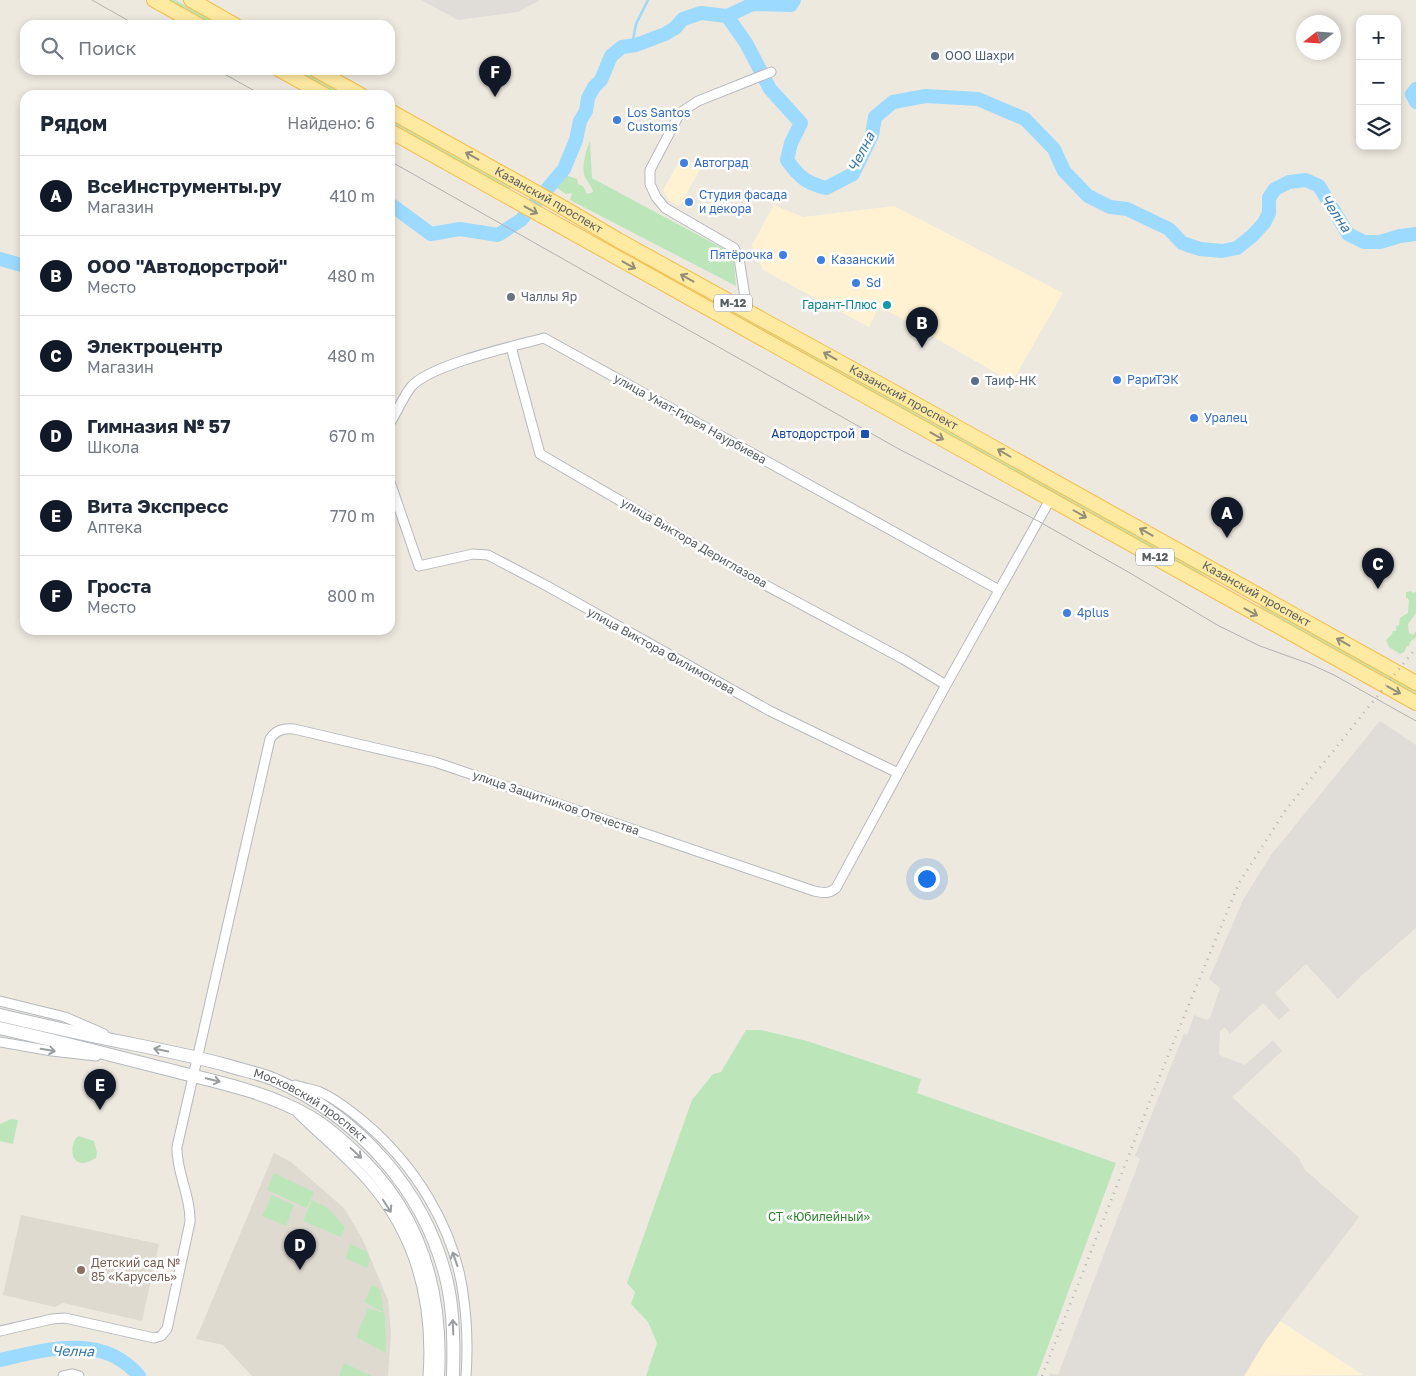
<!DOCTYPE html>
<html lang="ru">
<meta charset="utf-8">
<style>
body{margin:0;font-family:"Golos Text",sans-serif;background:#f6f6f7;color:#1f2937}
.controls{position:absolute;right:15px;top:15px;display:grid;overflow:hidden;border-radius:10px;box-shadow:0 2px 8px #0003}
.controls button{width:45px;height:45px;display:grid;place-items:center;padding:0;border:0;border-bottom:1px solid #e0e1e3;background:#fff;color:#1f2937;font:25px sans-serif}
.compass{position:absolute;left:1296px;top:15px;width:45px;height:45px;border-radius:50%;background:#fff;box-shadow:0 2px 8px #0003;rotate:253deg}
.you{position:absolute;left:926px;top:878px;width:18px;height:18px;margin:-12px;border:4px solid #fff;border-radius:50%;background:#1a73e8;box-shadow:0 0 0 8px #1a73e833}
.badge{display:grid;place-items:center;width:32px;height:32px;border-radius:50%;background:#111827;color:#fff;font-size:16px;font-weight:700}
.pin{position:absolute;translate:-50% -41px;filter:drop-shadow(0 1px 2px #0008)}
.pin::after{content:'';position:absolute;top:26px;width:18px;height:15px;background:inherit;clip-path:polygon(0 0,100% 0,50% 100%)}
.list{margin:0;padding:0;list-style:none}
h2{display:flex;justify-content:space-between;align-items:center;height:65px;margin:0;padding:0 20px;font-size:21px}
h2 small{font-size:16px;font-weight:400;color:#747a83}
.list li{display:grid;grid-template-columns:32px 1fr auto;gap:15px;align-items:center;box-sizing:border-box;height:80px;padding:0 20px;border-top:1px solid #e0e1e3}
.list b{display:block;font-size:19px;white-space:nowrap}
.list p{margin:0;font-size:16px;white-space:nowrap;color:#747a83}
.list em{font-size:16px;font-style:normal;color:#747a83}
.icon{flex:none;width:28px;height:28px;fill:none;stroke:currentColor;stroke-width:2;stroke-linecap:round;stroke-linejoin:round}
.map{position:relative;flex:none;width:1416px;height:1376px;overflow:hidden}
.search{position:absolute;background:#fff;box-shadow:0 2px 8px #0003;left:20px;top:20px;width:375px;height:55px;display:flex;align-items:center;gap:12px;box-sizing:border-box;padding:0 18px;border-radius:15px;color:#747a83;font-size:19px}
.panel{position:absolute;background:#fff;box-shadow:0 2px 8px #0003;left:20px;top:90px;width:375px;height:545px;border-radius:15px}
.map>svg:first-child{display:block}
</style>
<div class="map">
<svg width="1416" height="1376" viewBox="0 0 1416 1376">
<rect width="100%" height="100%" fill="#ede9df"/>
<path fill="#fff2d2" d="M681 158 701 167 680 206 669 201 663 190Z
M774 205 803 217 894 206 1063 293 1012 382 890 312 885 311 884 312 878 308 869 327 763 270 752 245Z
M1280 1321 1363 1375 1244 1376 1264 1343Z"/>
<path fill="#e0dcd7" d="M421 0H540L518 12 458 20Z
M1380 721 1416 745V928L1361 976 1338 999 1306 964 1275 993 1290 1010 1279 1020 1263 1003 1230 1034 1225 1027 1220 1031 1219 1055 1245 1065 1273 1040 1282 1051 1232 1097 1298 1157 1305 1170 1359 1217 1280 1321 1264 1343 1244 1376H1049L1050 1373 1058 1375 1140 1159 1135 1156 1184 1034 1187 1035 1194 1015 1207 1020 1210 1018 1220 988 1209 979 1243 900 1271 855Z"/>
<path fill="#dfdad0" d="M274 1153 291 1162 344 1208 363 1240 388 1300 391 1333 388 1376H252L223 1345 196 1339Z
M21 1215 159 1244 142 1321 63 1303 55 1307 3 1295Z"/>
<path fill="#bce6ba" d="M168 0H175L221 25H213Z
M294 70H302L347 95H339Z
M390 119 511 186 510 190 390 123Z
M590 141 592 178 724 249 734 262 736 286 570 200 572 193 566 194 554 186 563 174 577 179 578 184 583 186 587 194 593 192C592 186 588 183 585 177 581 168 586 150 590 141Z
M602 240 638 261 665 273 1242 592 1241 593 1218 581 1196 572 601 242Z
M1411 591 1413 593 1416 592V613L1408 624 1409 633 1413 635 1416 631V637L1410 642 1409 646H1407L1404 652 1400 654 1389 647 1386 640 1392 634 1393 631H1396V626L1399 625 1400 618 1408 613 1409 600 1406 597V592Z
M1262 603 1416 690V695L1260 607Z
M746 1030H761L807 1041 921 1079 917 1093 1116 1163 1037 1376H646L657 1343 648 1322 631 1304 635 1292 627 1283 692 1100 713 1074 721 1072Z
M11 1119 18 1120 13 1144 0 1141V1124Z
M78 1136 94 1141 97 1153 96 1158C68 1175 69 1143 78 1136Z
M274 1173 314 1192 307 1208 267 1190Z
M272 1195 294 1205 286 1226 262 1216Z
M312 1200 328 1208 345 1227 341 1237 303 1221Z
M351 1244 367 1252 370 1260 367 1268 345 1258Z
M372 1285 380 1289 384 1313 385 1314 386 1353 356 1337 368 1308 384 1313 364 1302Z
M344 1363 372 1376H339Z"/>
<g fill="none" stroke-linecap="round" stroke-linejoin="round">
<path stroke="#9ddaff" stroke-width="2.5" d="M632 46 636 24 648 0"/>
<path stroke="#9ddaff" stroke-width="14" d="M727 16 753 4 791 5 794 0
M1416 89 1412 94 1416 102
M390 204 431 234 460 229 498 235 521 220 564 169 576 140 580 121 586 111 588 98 594 87 601 80 611 56 622 47 636 45 665 34 675 28 683 19 701 13 727 16 746 43 770 89 801 123 791 143 787 160C799 177 806 183 826 188L853 174 872 135 875 117 893 102 926 96 978 99 1025 119 1054 149 1064 171 1088 196 1110 207 1127 209 1169 229 1182 243 1200 249 1222 251 1237 248 1252 236 1264 223 1269 213V198L1275 189 1289 182 1306 180 1319 186 1348 234 1364 242H1380L1400 236 1416 234
M0 259 25 266
M0 1360C47 1349 103 1333 139 1376"/>
<defs>
<path id="minor" d="M747 310 739 258 734 248 665 208 656 197 650 184V170L680 113 698 101 771 72
M511 347 540 454 758 581 903 659 946 685
M390 423C397 412 403 397 411 387 429 365 514 346 544 338L999 590
M390 482 419 566 473 554 488 555 547 586 770 711 898 773
M0 1001 65 1017 104 1034
M0 1042 52 1051 96 1056
M295 1085C303 1088 312 1089 320 1092 336 1099 351 1111 364 1122 414 1164 454 1227 463 1293 467 1320 468 1348 466 1376
M298 1113C321 1136 346 1156 367 1180 416 1235 433 1304 428 1376
M0 1331 52 1319 65 1318 154 1338 161 1336 167 1329 190 1222C191 1196 176 1172 177 1147L270 739C276 730 283 728 294 729L435 762 814 891C823 893 829 894 836 888L946 685 1051 498
M63 1376 73 1374 79 1376"/>
<g id="secondary">
<path id="s1" d="M0 1015C46 1026 91 1036 137 1045 167 1051 196 1057 226 1065 241 1070 258 1073 273 1079 358 1116 426 1191 447 1282 454 1312 454 1345 453 1376"/>
<path d="M0 1028C54 1040 108 1054 162 1068 212 1081 263 1090 309 1116 323 1124 336 1135 348 1146 417 1206 443 1286 438 1376"/>
</g>
<g id="primary">
<path d="M154 0 199 25"/>
<path d="M191 0 235 25"/>
<path d="M280 70 325 95"/>
<path d="M316 70 361 95"/>
<path id="s2" d="M390 111 564 208 618 240 903 397 1416 683"/>
<path d="M390 131 1416 703"/>
</g>
</defs>
<use href="#minor" stroke="#b5b8bd" stroke-width="11"/>
<use href="#secondary" stroke="#b5babf" stroke-width="14"/>
<use href="#primary" stroke="#f8bd4c" stroke-width="16"/>
<use href="#minor" stroke="#fff" stroke-width="9"/>
<use href="#secondary" stroke="#fff" stroke-width="12"/>
<use href="#primary" stroke="#ffeaa2" stroke-width="14"/>
<path stroke="#b1b2b2" stroke-width="1" d="M92 0 136 25
M217 70 262 95
M390 161 897 448 1038 521 1130 573 1219 626 1260 646 1310 664 1334 675 1416 721"/>
<path stroke="#b1b2b2" stroke-width="2.5" stroke-dasharray="1 6" stroke-linecap="butt" d="M1042 1376 1171 1048 1239 883 1285 811 1416 648"/>
</g>
<defs><path id="oneway-shaft" d="M-6 0H5M1.5-3L5.5 0L1.5 3" fill="none" stroke-width="1.6" stroke-linecap="round" stroke-linejoin="round" transform="scale(1.25)"/></defs>
<g stroke="#928e78">
<use href="#oneway-shaft" transform="translate(472 156) rotate(-151)"/>
<use href="#oneway-shaft" transform="translate(531 210) rotate(29)"/>
<use href="#oneway-shaft" transform="translate(629 265) rotate(29)"/>
<use href="#oneway-shaft" transform="translate(687 278) rotate(-151)"/>
<use href="#oneway-shaft" transform="translate(830 356) rotate(-151)"/>
<use href="#oneway-shaft" transform="translate(937 436) rotate(29)"/>
<use href="#oneway-shaft" transform="translate(1004 453) rotate(-150)"/>
<use href="#oneway-shaft" transform="translate(1080 514) rotate(30)"/>
<use href="#oneway-shaft" transform="translate(1146 532) rotate(-151)"/>
<use href="#oneway-shaft" transform="translate(1251 612) rotate(29)"/>
<use href="#oneway-shaft" transform="translate(1343 642) rotate(-151)"/>
<use href="#oneway-shaft" transform="translate(1394 690) rotate(29)"/>
</g>
<g stroke="#9b9ea0">
<use href="#oneway-shaft" transform="translate(48 1050) rotate(9)"/>
<use href="#oneway-shaft" transform="translate(161 1050) rotate(-169)"/>
<use href="#oneway-shaft" transform="translate(213 1080) rotate(14)"/>
<use href="#oneway-shaft" transform="translate(356 1153) rotate(43)"/>
<use href="#oneway-shaft" transform="translate(387 1206) rotate(57)"/>
<use href="#oneway-shaft" transform="translate(455 1259) rotate(-109)"/>
<use href="#oneway-shaft" transform="translate(453 1327) rotate(-92)"/>
</g>
<g fill="#5c6f8a" stroke="#fff" stroke-width="2">
<circle cx="935" cy="56" r="5"/>
<circle cx="975" cy="381" r="5"/>
</g>
<g fill="#3f7fe0" stroke="#fff" stroke-width="2">
<circle cx="617" cy="120" r="5"/>
<circle cx="684" cy="163" r="5"/>
<circle cx="689" cy="202" r="5"/>
<circle cx="783" cy="255" r="5"/>
<circle cx="821" cy="260" r="5"/>
<circle cx="856" cy="283" r="5"/>
<circle cx="1117" cy="380" r="5"/>
<circle cx="1194" cy="418" r="5"/>
<circle cx="1067" cy="613" r="5"/>
</g>
<circle fill="#6b7280" stroke="#fff" stroke-width="2" cx="511" cy="297" r="5"/>
<circle fill="#0f9aa8" stroke="#fff" stroke-width="2" cx="887" cy="305" r="5"/>
<rect fill="#1a4fb4" stroke="#fff" stroke-width="2" x="860" y="429" width="10" height="10" rx="2.5"/>
<circle fill="#8d6e63" stroke="#fff" stroke-width="2" cx="81" cy="1270" r="5"/>
<g text-anchor="middle" stroke-width="5" stroke-linejoin="round" paint-order="stroke">
<g fill="#fff" stroke="#8a8e90" stroke-width="1">
<rect x="714" y="294.5" width="38" height="17" rx="4"/>
<rect x="1136" y="548.5" width="38" height="17" rx="4"/>
</g>
<g font-size="11" font-weight="bold" fill="#585d61">
<text x="733" y="307">М-12</text>
<text x="1155" y="561">М-12</text>
</g>
<g font-size="12" fill="#4e5e75" stroke="#fff" text-anchor="start">
<text x="945" y="60">ООО Шахри</text>
<text x="985" y="385">Таиф-НК</text>
</g>
<g font-size="12" fill="#366cbe" stroke="#fff" text-anchor="start">
<text x="627" y="117">Los Santos<tspan x="627" dy="14">Customs</tspan></text>
<text x="694" y="167">Автоград</text>
<text x="699" y="199">Студия фасада<tspan x="699" dy="14">и декора</tspan></text>
<text x="773" y="259" text-anchor="end">Пятёрочка</text>
<text x="831" y="264">Казанский</text>
<text x="866" y="287">Sd</text>
<text x="1127" y="384">РариТЭК</text>
<text x="1204" y="422">Уралец</text>
<text x="1077" y="617">4plus</text>
</g>
<g font-size="12" fill="#585d61" stroke="#fff">
<text dy="4" stroke="none"><textPath href="#s2" startOffset="182">Казанский проспект</textPath></text>
<text dy="4" stroke="none"><textPath href="#s2" startOffset="588">Казанский проспект</textPath></text>
<text transform="translate(690 419) rotate(29)" y="4">улица Умат-Гирея Наурбиева</text>
<text transform="translate(694 543) rotate(30)" y="4">улица Виктора Дериглазова</text>
<text dy="4" stroke="none"><textPath href="#s2" startOffset="992">Казанский проспект</textPath></text>
<text transform="translate(661 651) rotate(29)" y="4">улица Виктора Филимонова</text>
<text transform="translate(556 803) rotate(19)" y="4">улица Защитников Отечества</text>
<text dy="4" stroke="none"><textPath href="#s1" startOffset="326">Московский проспект</textPath></text>
</g>
<g font-size="12" fill="#5b616d" stroke="#fff" text-anchor="start">
<text x="521" y="301">Чаллы Яр</text>
</g>
<g font-size="12" fill="#0d838f" stroke="#fff" text-anchor="end">
<text x="877" y="309">Гарант-Плюс</text>
</g>
<g font-size="12" fill="#164399" stroke="#fff" text-anchor="end">
<text x="855" y="438">Автодорстрой</text>
</g>
<g font-size="12" fill="#30822e" stroke="#fff">
<text x="819" y="1221">СТ «Юбилейный»</text>
</g>
<g font-size="12" fill="#785e54" stroke="#fff" text-anchor="start">
<text x="91" y="1267">Детский сад №<tspan x="91" dy="14">85 «Карусель»</tspan></text>
</g>
<g font-size="14" font-style="italic" fill="#3476ad" stroke="#fff">
<text transform="translate(861 152) rotate(-63)" y="5">Челна</text>
<text transform="translate(1336 213) rotate(56)" y="5">Челна</text>
<text transform="translate(73 1351) rotate(1)" y="5">Челна</text>
</g>
</g>
</svg>
<div class="controls">
<button>+</button>
<button>−</button>
<button><svg class="icon" aria-label="layers" viewBox="0 0 24 24"><path d="M12 4l9 5-9 5-9-5zM3 14l9 5 9-5"/></svg></button>
</div>
<svg class="compass" viewBox="-18 -18 36 36"><path d="M0-13l5 13h-10z" fill="#e53935"/><path d="M0 13l5-13h-10z" fill="#747a83"/></svg>
<div class="you"></div>
<div class="pin badge" style="left:1227px;top:538px">A</div>
<div class="pin badge" style="left:922px;top:348px">B</div>
<div class="pin badge" style="left:1378px;top:589px">C</div>
<div class="pin badge" style="left:300px;top:1270px">D</div>
<div class="pin badge" style="left:100px;top:1110px">E</div>
<div class="pin badge" style="left:495px;top:97px">F</div>
<div class="search"><svg class="icon" aria-label="search" viewBox="0 0 24 24"><circle cx="10" cy="10" r="6"/><path d="M15 15l6 6"/></svg>Поиск</div>
<section class="panel">
<h2>Рядом<small>Найдено: 6</small></h2>
<ul class="list">
<li><span class="badge">A</span><div><b>ВсеИнструменты.ру</b><p>Магазин</p></div><em>410 m</em></li>
<li><span class="badge">B</span><div><b>ООО &quot;Автодорстрой&quot;</b><p>Место</p></div><em>480 m</em></li>
<li><span class="badge">C</span><div><b>Электроцентр</b><p>Магазин</p></div><em>480 m</em></li>
<li><span class="badge">D</span><div><b>Гимназия № 57</b><p>Школа</p></div><em>670 m</em></li>
<li><span class="badge">E</span><div><b>Вита Экспресс</b><p>Аптека</p></div><em>770 m</em></li>
<li><span class="badge">F</span><div><b>Гроста</b><p>Место</p></div><em>800 m</em></li>
</ul>
</section>
</div>
